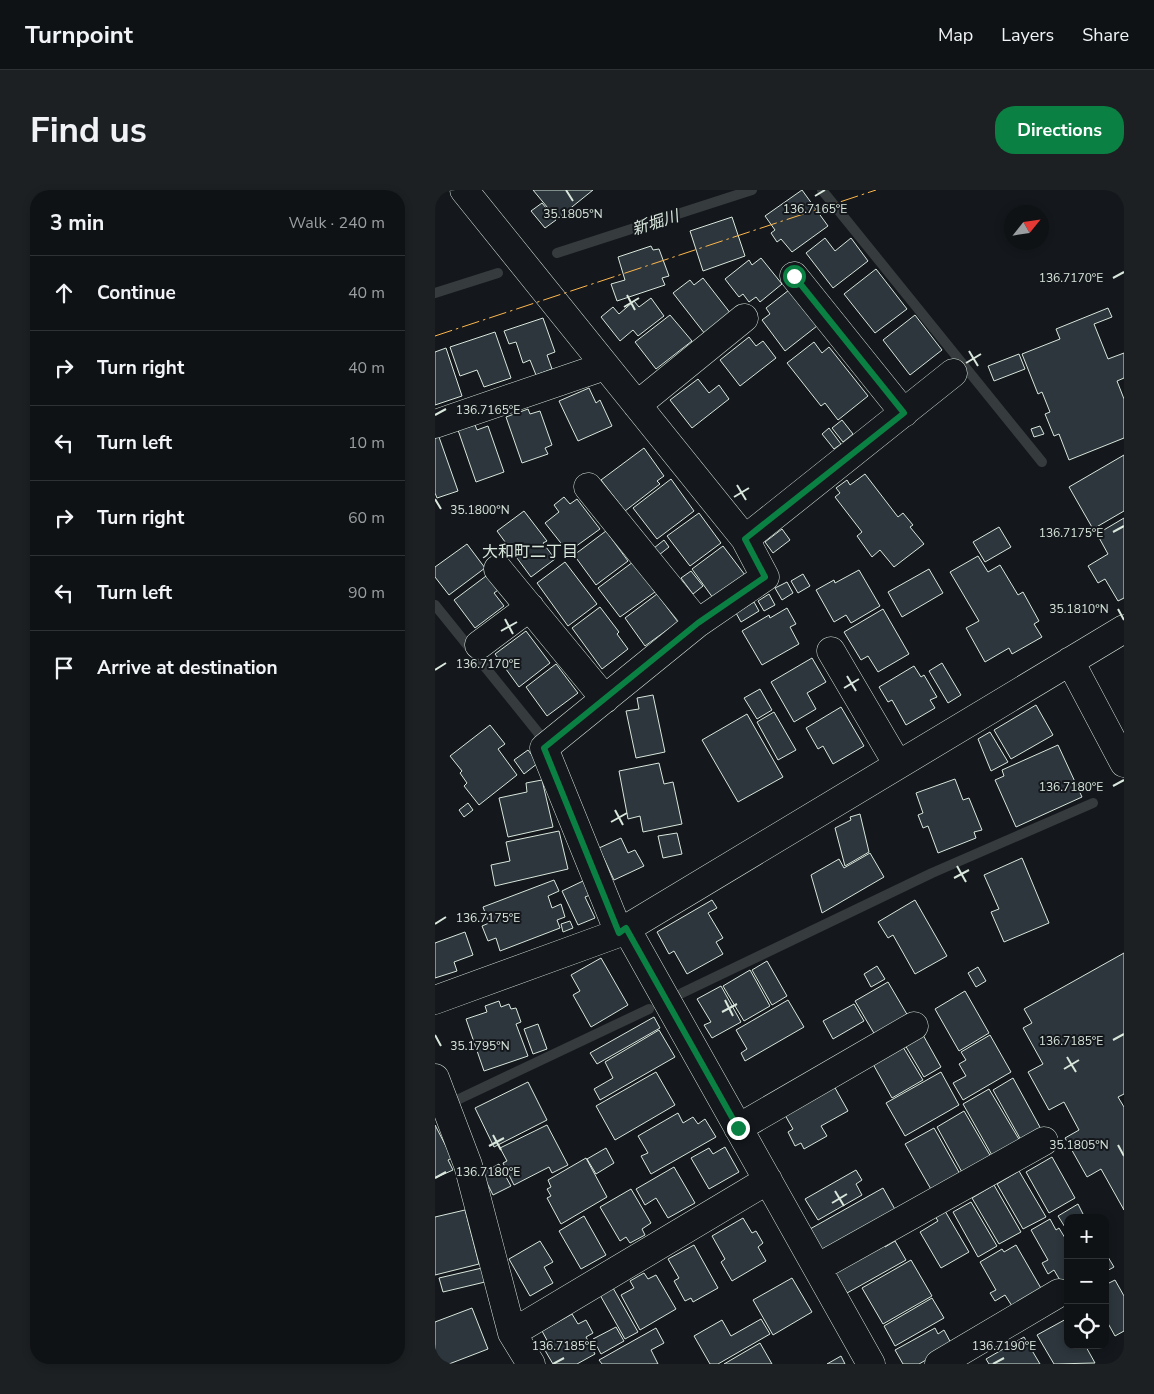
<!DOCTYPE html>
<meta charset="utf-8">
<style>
body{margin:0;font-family:"Nunito Sans","Noto Sans JP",sans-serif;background:#1d2022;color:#f1f3f6}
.controls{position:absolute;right:15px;bottom:15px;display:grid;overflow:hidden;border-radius:10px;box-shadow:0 2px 8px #0003}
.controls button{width:45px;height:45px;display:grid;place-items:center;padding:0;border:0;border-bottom:1px solid #2f3234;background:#0f1215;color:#f1f3f6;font:25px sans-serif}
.compass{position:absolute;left:569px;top:15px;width:45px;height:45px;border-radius:50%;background:#0f1215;box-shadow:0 2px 8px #0003;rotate:60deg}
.stop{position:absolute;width:15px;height:15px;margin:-11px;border:4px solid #0b8043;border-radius:50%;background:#fff}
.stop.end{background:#0b8043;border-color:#fff;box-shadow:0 1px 5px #0008}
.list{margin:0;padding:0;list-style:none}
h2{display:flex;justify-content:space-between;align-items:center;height:65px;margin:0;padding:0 20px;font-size:21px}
h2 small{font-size:16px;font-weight:400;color:#9b9ea0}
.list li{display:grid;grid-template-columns:32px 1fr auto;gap:15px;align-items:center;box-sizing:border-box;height:75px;padding:0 20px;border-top:1px solid #2f3234}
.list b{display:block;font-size:19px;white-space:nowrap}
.list em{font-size:16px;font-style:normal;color:#9b9ea0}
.icon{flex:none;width:28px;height:28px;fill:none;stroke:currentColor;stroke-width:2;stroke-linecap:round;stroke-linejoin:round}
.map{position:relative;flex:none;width:689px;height:1174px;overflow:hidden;border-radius:20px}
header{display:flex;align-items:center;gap:30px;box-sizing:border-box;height:70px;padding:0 25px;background:#0f1215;border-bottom:1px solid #2f3234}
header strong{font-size:24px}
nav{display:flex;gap:28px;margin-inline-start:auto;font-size:18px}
.intro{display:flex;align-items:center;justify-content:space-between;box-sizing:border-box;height:120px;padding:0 30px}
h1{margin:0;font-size:35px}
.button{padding:12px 22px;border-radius:20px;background:#0b8043;color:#fff;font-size:18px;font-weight:700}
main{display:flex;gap:30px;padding:0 30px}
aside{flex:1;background:#0f1215;border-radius:20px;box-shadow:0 2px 8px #0003}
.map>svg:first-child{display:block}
</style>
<header>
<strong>Turnpoint</strong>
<nav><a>Map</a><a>Layers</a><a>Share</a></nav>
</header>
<div class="intro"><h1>Find us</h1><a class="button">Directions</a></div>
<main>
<aside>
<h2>3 min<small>Walk · 240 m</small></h2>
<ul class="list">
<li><svg class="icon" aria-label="ahead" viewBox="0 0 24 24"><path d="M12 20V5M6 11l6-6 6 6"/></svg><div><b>Continue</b></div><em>40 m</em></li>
<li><svg class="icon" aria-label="right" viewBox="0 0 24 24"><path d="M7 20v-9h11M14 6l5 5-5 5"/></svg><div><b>Turn right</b></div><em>40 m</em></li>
<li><svg class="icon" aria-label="left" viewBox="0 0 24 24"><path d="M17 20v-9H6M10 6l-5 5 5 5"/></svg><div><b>Turn left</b></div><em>10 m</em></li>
<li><svg class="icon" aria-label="right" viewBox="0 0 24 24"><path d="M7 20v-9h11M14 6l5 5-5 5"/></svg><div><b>Turn right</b></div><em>60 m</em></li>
<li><svg class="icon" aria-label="left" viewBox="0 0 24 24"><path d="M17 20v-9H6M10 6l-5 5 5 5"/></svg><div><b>Turn left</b></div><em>90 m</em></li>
<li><svg class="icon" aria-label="arrive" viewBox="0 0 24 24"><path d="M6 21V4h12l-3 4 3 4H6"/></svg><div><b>Arrive at destination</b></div></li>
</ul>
</aside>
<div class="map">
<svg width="689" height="1174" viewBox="0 0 689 1174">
<rect width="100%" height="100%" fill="#14181c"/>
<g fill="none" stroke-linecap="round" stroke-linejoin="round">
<path stroke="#363b3e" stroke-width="10" d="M387 0 607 272
M122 63 317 0
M0 103 63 83
M0 415 105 545
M247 803 497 683 658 613
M22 910 214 819"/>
</g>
<path fill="#2c363c" stroke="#d8e6dc" d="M98 0H158L122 29Z
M367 0 393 36 357 62 346 49 342 52 336 43 340 40 330 26Z
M107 13 121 30 110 38 96 21Z
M297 27 310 66 268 81 255 41Z
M390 48 400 61 416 48 433 71 398 98 371 63Z
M216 56 218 60 224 59 234 86 227 88 230 95 182 111 176 94 190 90 183 67Z
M326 68 347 94 325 112 321 107 314 112 308 104 304 107 290 89 314 70 317 75Z
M441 79 472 119 440 143 409 104Z
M268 88 296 124 270 144 238 103 255 90 259 95Z
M354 100 382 136 350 161 327 130 335 124 331 118Z
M216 108 229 126 203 146 198 140 185 151 166 127 178 117 184 124 199 111 204 117Z
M673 118 677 127 659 134 673 169 689 163V188L682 191 689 209V248L634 270 624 244 619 246 610 224 615 222 607 202 603 204 587 164 625 149 621 139Z
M235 125 257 151 221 179 200 152Z
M480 125 507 160 475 185 448 150Z
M108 128 120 162 112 165 117 179 101 185 95 170 88 173 81 152 74 154 69 141Z
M60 142 76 188 49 197 42 180 25 186 15 157Z
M314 147 321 156 328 151 341 168 305 196 285 170Z
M379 152 387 163 394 157 433 206 403 230 390 213 386 216 352 173Z
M11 158 27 206 0 215V162Z
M584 164 590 179 559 191 553 176Z
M263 189 274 203 284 195 294 209 257 238 235 210Z
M154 198 161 213 165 210 177 236 143 251 124 211Z
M93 219 95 224 105 221 117 255 110 258 113 264 87 273 71 227Z
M407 230 418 244 408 252 397 238Z
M40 235 42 240 53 236 69 282 41 292 23 240Z
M605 236 609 244 599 247 596 239Z
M394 238 406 254 399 259 387 244Z
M4 247 23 301 2 308 0 303V248Z
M209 258 229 286 222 291 225 294 190 321 166 290Z
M689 265V321L658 339 634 297Z
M430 284 463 327 468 323 478 335 475 337 489 354 459 377 445 360 437 367 422 346 427 342 400 307 405 303 401 298 412 290 415 295Z
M236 289 259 321 222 349 198 318Z
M129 307 135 314 142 309 165 339 133 362 110 333 124 322 119 315Z
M89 321 112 351 108 353 120 369 96 387 62 341Z
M264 323 286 353 255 376 232 346Z
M689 328V408L683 411 670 389 663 393 653 376 673 364 662 344Z
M564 337 576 357 550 372 538 352Z
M347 339 355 350 338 363 330 352Z
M171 341 193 371 161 395 139 365Z
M229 350 234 357 224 365 219 358Z
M32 354 50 378 14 405 0 387V377Z
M288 356 310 385 278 408 257 379Z
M543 366 553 382 565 375 583 405 588 402 604 431 599 434 607 447 577 464 574 458 550 472 531 438 544 431 515 382Z
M130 372 162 414 133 436 102 393Z
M198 372 220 402 185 427 163 398Z
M494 379 508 403 467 427 453 402Z
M424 380 445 416 416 433 411 425 399 432 381 400 399 390 400 393Z
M256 381 268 396 258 404 246 388Z
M55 383 66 398 59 403 69 416 40 438 19 410Z
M368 384 375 396 363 403 356 391Z
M352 392 358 403 347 410 340 398Z
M222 404 243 432 210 456 190 428Z
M334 404 340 415 329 421 323 411Z
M319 412 324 421 306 432 301 423Z
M165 417 184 442 182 444 193 459 167 479 137 438Z
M352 418 361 434 355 437 364 454 327 475 307 441 334 425 335 428Z
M448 419 474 464 443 482 433 466 426 470 409 442Z
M91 441 115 473 84 497 60 464Z
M377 468 391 492 372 503 381 519 359 532 336 492Z
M507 473 526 505 513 513 494 481Z
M121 474 143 503 112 526 91 497Z
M479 476 486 487 489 485 502 507 495 510 500 518 471 535 457 510 453 512 444 497Z
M325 499 337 520 322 529 309 508Z
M218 505 230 562 201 568 191 521 204 519 202 508Z
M601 515 618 545 576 569 559 540Z
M406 517 429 556 398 574 388 556 383 559 371 538Z
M339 522 361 560 343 570 322 532Z
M312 524 348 587 303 612 267 550Z
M55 535 70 554 63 559 82 585 44 615 29 596 32 593 25 583 27 581 15 566Z
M555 542 573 572 556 581 543 549Z
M623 555 647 607 581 637 560 590 569 586 567 580Z
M93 560 103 573 89 584 79 570Z
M224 573 229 594 238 592 247 634 208 642 205 626 193 629 184 581Z
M520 589 528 610 534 608 547 640 539 642 541 648 503 663 493 636 488 638 483 625 488 623 481 603Z
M107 590 118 637 73 647 64 608 92 602 91 593Z
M33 613 38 620 29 627 24 620Z
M425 624 434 662 410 676 400 638 416 630 415 627Z
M124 641 133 679 60 696 56 675 75 671 71 652Z
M242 643 247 664 228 668 223 646Z
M186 648 193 663 200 660 209 676 179 690 164 658Z
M435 663 449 687 387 723 376 685 404 669 409 678Z
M587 668 614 733 569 752 556 722 564 719 549 685Z
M119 690 124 701 113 706 117 718 126 714 130 727 122 730 125 738 65 761 61 748 53 751 47 736 54 733 48 717Z
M148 691 155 705 150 707 160 728 143 735 127 701Z
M277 710 282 718 273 723 288 748 281 752 288 764 252 784 239 761 234 764 222 742Z
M480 710 512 766 480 784 458 745 453 748 443 732Z
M135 731 138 738 128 742 126 734Z
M30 742 38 765 19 772 22 781 0 788V753Z
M689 763V904L683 907 689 917V1020L666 979 652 987 630 948 644 940 629 912 614 920 593 882 608 874 588 838 597 833 589 819Z
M166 768 193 815 156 837 138 805 145 801 136 785Z
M332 771 352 806 337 815 317 780Z
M442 776 450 789 436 797 429 784Z
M543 777 551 791 541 797 533 783Z
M315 780 335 816 309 831 288 796Z
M453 792 473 826 440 845 420 811Z
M286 796 306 832 277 848 269 835 276 832 262 809Z
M530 801 554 843 524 861 500 819Z
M353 810 369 837 310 871 306 863 312 859 301 840Z
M64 811 66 817 74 814 76 819 81 818 86 832 81 834 93 866 49 881 31 829 52 822 50 816Z
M419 814 429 831 398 849 388 831Z
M219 827 225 838 162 874 155 863Z
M103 834 112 859 98 864 89 839Z
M224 840 240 867 165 910 159 899 178 888 170 872Z
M488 845 506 877 489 887 470 855Z
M555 845 576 882 528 910 518 893 531 886 524 874 531 870 526 862Z
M468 857 488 890 457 908 438 874Z
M221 882 240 915 180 950 161 916Z
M506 882 524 915 470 946 451 913Z
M578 888 606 939 586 950 558 900Z
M93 892 112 930 59 957 40 918Z
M399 896 413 921 386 936 392 946 369 959 366 953 360 956 353 942 358 939 350 925Z
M554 899 585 951 558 967 528 914Z
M529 921 556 967 528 984 502 937Z
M243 923 248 933 258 927 263 934 270 929 281 947 216 984 206 966 213 963 203 946Z
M0 935 17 968 13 970 18 980 0 988Z
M112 935 133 975 117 983 114 977 79 995 68 973 72 971 65 958Z
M499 938 525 984 497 1001 470 954Z
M290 957 304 982 274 999 256 968 274 958 278 964Z
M171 958 179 973 161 984 152 969Z
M617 967 640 1008 614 1023 591 982Z
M151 968 172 1007 126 1034 112 1008 116 1006 112 999 116 997 113 990Z
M64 974 76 996 58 1005 47 983Z
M239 977 260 1013 233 1028 221 1008 210 1015 201 999Z
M421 980 427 990 421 994 427 1005 383 1030 370 1009Z
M584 981 611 1027 588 1039 562 994Z
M559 995 586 1042 564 1054 537 1008Z
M448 998 462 1023 390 1065 375 1039Z
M196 999 216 1033 207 1039 210 1045 195 1053 191 1047 185 1051 165 1017Z
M536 1012 562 1056 543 1067 518 1022Z
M643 1014 650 1028H633V1042L623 1026Z
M30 1020 44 1074 0 1085V1027Z
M510 1021 534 1062 506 1078 485 1042 503 1031 500 1026Z
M149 1026 171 1065 146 1079 124 1041Z
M308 1028 317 1043 321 1041 328 1053 323 1057 331 1071 297 1091 286 1072 290 1069 277 1046Z
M615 1029 621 1040 624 1038 633 1053V1088L626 1092 619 1080 613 1084 607 1073 613 1070 596 1040Z
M105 1051 118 1072 109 1077 118 1093 95 1106 74 1069Z
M460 1051 471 1070 412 1103 399 1081 448 1053 450 1057Z
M259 1055 283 1098 258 1112 256 1108 250 1111 239 1091 244 1088 233 1069Z
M581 1055 607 1100 577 1116 570 1105 560 1111 555 1103 561 1100 545 1072 567 1059 569 1062Z
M670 1062 679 1077 670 1082Z
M476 1070 497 1106 448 1134 427 1098Z
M47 1078 50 1092 8 1102 4 1088Z
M209 1083 213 1089 221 1085 241 1119 205 1140 186 1105 199 1098 195 1091Z
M357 1088 377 1122 338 1145 318 1110Z
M680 1090 689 1106V1141L680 1146 670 1128V1095Z
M178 1098 203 1142 190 1149 165 1105Z
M497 1108 509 1128 460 1156 449 1136Z
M37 1118 53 1159 14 1174H0V1132Z
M137 1124 143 1134 151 1130 158 1143 151 1147 160 1164 142 1174H118L108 1157 114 1154 107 1141Z
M633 1128V1155H650L660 1173 619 1174 602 1145Z
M326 1129 335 1144 283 1174H275L259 1146 287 1130 296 1146Z
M181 1137 189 1151 166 1164 158 1149Z
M221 1138 229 1153 216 1160 223 1174H167L164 1170Z
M500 1138 503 1144 509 1140 517 1155 484 1174H468L460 1160Z
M589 1147 605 1174H554L551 1169Z
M325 1153 337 1174H289Z
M406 1166 410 1174H392Z"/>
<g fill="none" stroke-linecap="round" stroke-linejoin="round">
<defs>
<path id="minor" d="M29 0 310 349 330 387 263 433 109 558 184 743
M359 86 469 223
M202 215 309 128
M0 234 170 176
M153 297 263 433
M310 349 518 183
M63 379 170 509
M44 455 95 417
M396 461 463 575
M635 471 689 573
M191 738 436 1174
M0 810 184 743 689 439
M0 888 33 975 77 1143 96 1174
M303 938 479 836
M382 1078 609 951
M77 1143 333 990
M504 1174 624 1103"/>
</defs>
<use href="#minor" stroke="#d8e6dc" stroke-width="29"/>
<use href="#minor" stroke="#14181c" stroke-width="28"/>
<path stroke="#ffb74d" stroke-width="1" stroke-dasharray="18 4 2.5 4" stroke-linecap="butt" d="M0 146 441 0"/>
</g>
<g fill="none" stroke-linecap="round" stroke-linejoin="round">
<path stroke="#0b8043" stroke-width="6" d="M303 938 191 738 184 743 109 558 263 433 330 387 310 349 469 223 359 86"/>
</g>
<path fill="none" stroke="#d8e6dc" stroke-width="2" d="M131 0 138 11M380 6 390 0M678 88 689 82M192 105 200 120M189 117 204 108M534 161 543 176M531 173 546 164M0 225 11 219M302 295 311 310M299 307 314 298M0 309 6 319M678 342 689 336M683 419 689 430M70 429 78 444M66 441 82 432M0 480 11 473M412 486 421 501M409 498 424 489M678 596 689 590M180 620 188 635M176 632 192 623M522 676 531 692M519 688 534 680M0 734 11 727M290 810 298 826M287 822 302 814M0 845 6 856M678 850 689 844M632 867 641 882M629 879 644 870M58 945 66 960M683 955 689 966M54 956 69 948M0 988 11 982M400 1001 409 1016M397 1013 412 1004M118 1174 129 1168M558 1174 569 1168"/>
<g text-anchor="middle" stroke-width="4" stroke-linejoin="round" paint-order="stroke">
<g font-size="16" font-style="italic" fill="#d8e6dc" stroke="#14181c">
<text transform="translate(220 32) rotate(-18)" y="6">新堀川</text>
</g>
<g font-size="16" fill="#d8e6dc" stroke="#14181c">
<text x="95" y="367">大和町二丁目</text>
</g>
</g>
<g font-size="12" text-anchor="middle" fill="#d8e6dc" stroke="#14181c" stroke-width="4" stroke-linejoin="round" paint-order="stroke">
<text x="380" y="23">136.7165°E</text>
<text x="138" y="28">35.1805°N</text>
<text x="636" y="92">136.7170°E</text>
<text x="53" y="224">136.7165°E</text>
<text x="45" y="324">35.1800°N</text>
<text x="636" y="347">136.7175°E</text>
<text x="644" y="423">35.1810°N</text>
<text x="53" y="478">136.7170°E</text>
<text x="636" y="601">136.7180°E</text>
<text x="53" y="732">136.7175°E</text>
<text x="636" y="855">136.7185°E</text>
<text x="45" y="860">35.1795°N</text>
<text x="644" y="959">35.1805°N</text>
<text x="53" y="986">136.7180°E</text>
<text x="129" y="1160">136.7185°E</text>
<text x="569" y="1160">136.7190°E</text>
</g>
</svg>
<div class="controls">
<button>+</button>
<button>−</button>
<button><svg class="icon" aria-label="locate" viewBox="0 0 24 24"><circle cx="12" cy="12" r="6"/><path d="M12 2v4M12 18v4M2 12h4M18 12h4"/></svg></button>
</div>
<svg class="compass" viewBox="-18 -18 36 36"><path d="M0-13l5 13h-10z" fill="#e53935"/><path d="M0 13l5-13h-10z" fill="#9b9ea0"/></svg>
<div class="stop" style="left:359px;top:86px"></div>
<div class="stop end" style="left:303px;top:938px"></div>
</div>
</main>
